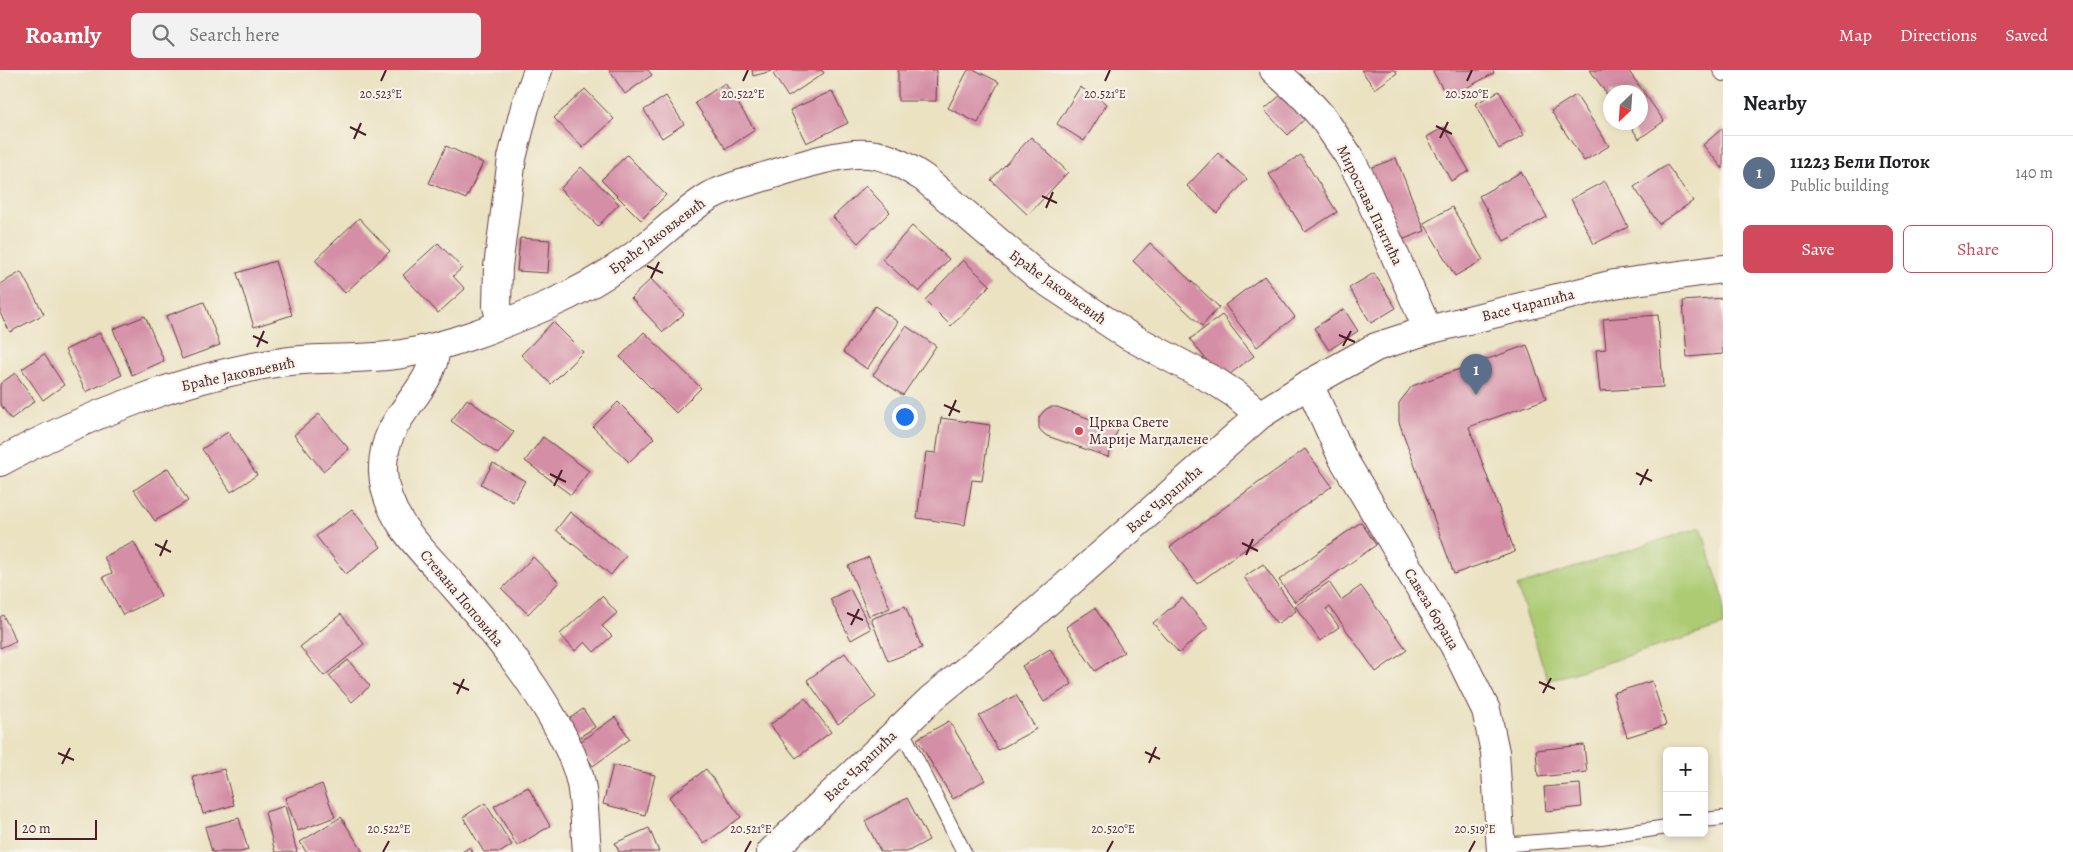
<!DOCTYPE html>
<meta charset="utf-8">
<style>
body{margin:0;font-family:Alegreya,serif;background:#f2f2f2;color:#202124}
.controls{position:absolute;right:15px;bottom:15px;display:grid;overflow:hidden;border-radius:8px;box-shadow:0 2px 8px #0003}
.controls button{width:45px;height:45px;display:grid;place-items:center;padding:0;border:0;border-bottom:1px solid #e0e0e0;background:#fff;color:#202124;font:25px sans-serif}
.compass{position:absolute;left:1603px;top:15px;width:45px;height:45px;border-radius:50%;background:#fff;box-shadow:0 2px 8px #0003;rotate:205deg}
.scale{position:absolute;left:15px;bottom:12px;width:82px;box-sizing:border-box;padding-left:5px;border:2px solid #4a1f2b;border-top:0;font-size:14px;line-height:18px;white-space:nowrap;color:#4a1f2b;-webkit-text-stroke:4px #f7f3e8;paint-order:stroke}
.you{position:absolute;left:904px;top:346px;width:18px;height:18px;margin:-12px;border:4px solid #fff;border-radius:50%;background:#1a73e8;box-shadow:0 0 0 8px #1a73e833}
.badge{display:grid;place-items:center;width:32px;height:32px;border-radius:50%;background:#d1495b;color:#fff;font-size:16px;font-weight:700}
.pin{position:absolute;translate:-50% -41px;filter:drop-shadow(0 1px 2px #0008)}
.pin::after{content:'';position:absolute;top:26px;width:18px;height:15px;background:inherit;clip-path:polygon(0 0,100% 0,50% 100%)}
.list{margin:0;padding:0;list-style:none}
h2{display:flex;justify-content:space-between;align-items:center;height:65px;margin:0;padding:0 20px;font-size:21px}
h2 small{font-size:16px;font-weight:400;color:#757577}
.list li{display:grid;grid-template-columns:32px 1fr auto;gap:15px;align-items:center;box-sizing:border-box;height:75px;padding:0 20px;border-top:1px solid #e0e0e0}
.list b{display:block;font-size:19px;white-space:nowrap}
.list p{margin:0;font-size:16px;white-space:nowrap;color:#757577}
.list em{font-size:16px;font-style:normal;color:#757577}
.actions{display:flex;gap:10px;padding:15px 20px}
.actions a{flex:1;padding:11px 0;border:1px solid #d1495b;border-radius:8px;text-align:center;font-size:18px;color:#d1495b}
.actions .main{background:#d1495b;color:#fff}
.icon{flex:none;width:28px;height:28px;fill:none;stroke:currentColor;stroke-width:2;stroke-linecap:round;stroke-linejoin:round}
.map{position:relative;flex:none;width:1723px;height:782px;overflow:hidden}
header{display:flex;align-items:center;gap:30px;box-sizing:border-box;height:70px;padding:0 25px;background:#d1495b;color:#fff}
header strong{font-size:24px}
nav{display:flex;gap:28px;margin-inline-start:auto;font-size:18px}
.search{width:350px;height:45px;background:#f2f2f2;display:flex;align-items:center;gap:12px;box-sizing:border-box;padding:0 18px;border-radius:8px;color:#757577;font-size:19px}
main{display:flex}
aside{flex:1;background:#fff}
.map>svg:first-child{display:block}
</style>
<header>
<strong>Roamly</strong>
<div class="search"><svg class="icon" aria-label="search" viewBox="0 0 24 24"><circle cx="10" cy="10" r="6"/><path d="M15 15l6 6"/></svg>Search here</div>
<nav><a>Map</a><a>Directions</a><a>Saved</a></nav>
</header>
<main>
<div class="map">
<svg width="1723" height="782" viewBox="0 0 1723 782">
<rect width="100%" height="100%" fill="#f7f3e8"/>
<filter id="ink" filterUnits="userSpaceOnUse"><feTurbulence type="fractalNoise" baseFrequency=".02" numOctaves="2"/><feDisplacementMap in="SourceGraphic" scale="10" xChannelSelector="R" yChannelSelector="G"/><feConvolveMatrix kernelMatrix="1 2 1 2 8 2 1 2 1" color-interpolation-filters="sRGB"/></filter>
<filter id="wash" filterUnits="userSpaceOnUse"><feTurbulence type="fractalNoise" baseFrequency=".0096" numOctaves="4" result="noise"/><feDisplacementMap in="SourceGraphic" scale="20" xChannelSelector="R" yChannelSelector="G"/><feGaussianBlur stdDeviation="1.12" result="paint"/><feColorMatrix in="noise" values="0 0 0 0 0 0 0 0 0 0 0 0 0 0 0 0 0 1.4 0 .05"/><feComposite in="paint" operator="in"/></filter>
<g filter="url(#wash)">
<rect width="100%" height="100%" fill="#ebe2c2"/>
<path fill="#accb73" stroke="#7b754f" d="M1701 457 1723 527V556L1548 611 1517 516Z"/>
<g id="blocks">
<path fill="#d48ea6" d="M609 0H648L652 5 625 24Z
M752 0H772V1L753 6Z
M779 0H822L824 3 788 27 773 4Z
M898 0H937L936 31H898Z
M968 0H975L999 12 978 53 948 38Z
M1361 0H1395L1397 3 1375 19Z
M1432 0H1492L1494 3 1448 28Z
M1590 0H1628L1664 51 1639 69 1628 52H1640V22H1610V29Z
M725 13 755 60 726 79 695 33Z
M1080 17 1107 34 1084 71 1057 54Z
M585 19 614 49 583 78 554 48Z
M1286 20 1309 45 1288 65 1264 40Z
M832 21 848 53 806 73 790 40Z
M1499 21 1524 65 1499 79 1475 34Z
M1576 25 1609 76 1584 91 1551 41Z
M666 26 684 54 662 68 644 40Z
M1444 57 1469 101 1451 111 1427 67Z
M1723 58V99L1703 75Z
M1031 67 1068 102 1028 145 991 110Z
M446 76 483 93 466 129 429 113Z
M1218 83 1247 109 1217 143 1187 116Z
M627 85 666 125 641 150 601 110Z
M1301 85 1337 142 1305 162 1269 104Z
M1396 88 1425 161 1399 171 1370 98Z
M1667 95 1693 131 1659 154 1634 117Z
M581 97 619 134 598 156 560 119Z
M1521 102 1547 147 1504 171 1479 126Z
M1605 111 1628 157 1594 174 1571 129Z
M866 116 890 142 858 173 833 147Z
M1452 137 1483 190 1455 206 1424 153Z
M359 148 390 181 345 223 315 190Z
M912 156 949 189 919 222 882 189Z
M520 168 550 170 548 203 517 201Z
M438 173 462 198 453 206 465 219 438 243 403 205Z
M1150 173 1219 237 1202 256 1133 191Z
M963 190 990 215 951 256 925 230Z
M275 191 292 245 254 257 237 203Z
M21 202 44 244 10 262 0 243V214Z
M1374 203 1396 238 1371 253 1349 218Z
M1264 206 1295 247 1257 277 1225 235Z
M651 209 684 244 663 262 631 228Z
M1723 228V284L1687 287 1683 231Z
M204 232 220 275 182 289 166 246Z
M875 236 898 252 867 299 843 282Z
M1344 239 1358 261 1329 280 1314 258Z
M1222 245 1254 286 1222 310 1190 269Z
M1658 245 1663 317 1600 321 1596 280 1606 279 1603 249Z
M145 246 164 291 132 305 113 259Z
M553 252 583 282 551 314 521 285Z
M906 256 936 276 903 325 873 305Z
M644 262 701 318 676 343 620 287Z
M100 263 122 305 86 322 65 280Z
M1527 275 1546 329 1469 357 1515 482 1454 504 1399 352V333L1412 316Z
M44 284 64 315 43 330 22 299Z
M15 303 35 331 11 349 0 334V314Z
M467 329 514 362 498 384 451 351Z
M618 332 654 368 629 392 593 357Z
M1051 337H1057L1118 359 1108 387 1047 366 1042 362 1039 358V347L1046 339Z
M319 344 349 379 323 401 294 365Z
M941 348 990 355 982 411 972 410 965 455 917 448 926 382 936 383Z
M228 362 257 405 231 422 202 379Z
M543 367 589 401 571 425 525 391Z
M1305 379 1332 416 1197 514 1170 477Z
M493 393 525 411 513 432 481 414Z
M168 398 188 431 155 451 134 420Z
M352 439 381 477 346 504 316 466Z
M570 442 626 486 611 505 556 460Z
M1361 452 1376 475 1295 532 1279 510Z
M134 472 161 526 123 545 103 507 112 503 104 487Z
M533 487 559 512 528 544 502 519Z
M869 487 890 538 869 546 848 496Z
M1263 494 1296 541 1277 554 1244 507Z
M1329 512 1341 530 1361 516 1407 580 1376 602 1330 537 1326 539 1339 557 1320 571 1295 536Z
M850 519 871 559 851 570 830 529Z
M602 526 617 543 602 556 612 566 594 582 585 572 575 581 560 564Z
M1182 528 1208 558 1179 583 1153 553Z
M905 536 922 578 888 591 871 549Z
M1095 538 1124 582 1095 601 1066 557Z
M341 544 364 574 324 606 300 577Z
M3 545 16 571 0 578V547Z
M1050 579 1072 614 1044 632 1022 596Z
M845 583 876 627 838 654 807 610Z
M348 590 370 616 352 632 329 606Z
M1652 611 1666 655 1627 667 1613 623Z
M1016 625 1036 659 998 680 979 646Z
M805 628 831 662 796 688 770 655Z
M583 639 595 657 578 668 566 651Z
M615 647 630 669 593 696 577 674Z
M949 651 985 710 953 729 917 669Z
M1584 675 1587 702 1538 707 1536 680Z
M613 695 655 705 645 745 603 734Z
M224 699 234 735 203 744 193 707Z
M706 699 741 747 704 774 669 727Z
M322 714 335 747 298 761 285 728Z
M1580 714 1582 737 1546 741 1544 717Z
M528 717 550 756 517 776 494 736Z
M907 728 929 770 907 782H881L865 751Z
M485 733 512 775 501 782H484L463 747Z
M285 736 297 782H275L265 742Z
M341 747 363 782H306L300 772Z
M239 748 248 780 240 782H212L205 757Z
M649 758 659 782H619L615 773Z
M470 777 473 782H462Z"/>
</g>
</g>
<g filter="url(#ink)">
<use href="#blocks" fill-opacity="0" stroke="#623c42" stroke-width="1"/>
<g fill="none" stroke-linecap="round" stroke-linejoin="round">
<defs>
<path id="service" d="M1720 0 1723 4
M900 657 964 782
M1704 750 1723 748
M1500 775 1601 767 1667 757"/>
<path id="minor" d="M1274 0 1306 29 1323 48 1348 85 1362 111 1428 260
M501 254 497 236 498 197 512 88 525 37 538 0
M436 277C432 326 381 344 383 402 385 449 425 483 453 515 474 539 495 563 513 588 537 620 573 675 581 714 585 736 585 760 587 782
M0 392C83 346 188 306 282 292 322 286 362 291 402 284 450 276 499 256 544 237 576 223 608 205 635 185 661 166 683 142 710 126 724 118 742 114 757 109 788 100 838 81 869 84 889 86 907 97 924 108L1038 206 1129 266 1218 313 1235 324 1260 345
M771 782 931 629 1019 557 1260 345 1309 314"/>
<path id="tertiary" d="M1501 782 1495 682 1486 640 1454 575 1342 387 1309 314 1376 277 1428 260 1614 214 1723 199"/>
</defs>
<use href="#service" stroke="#623c42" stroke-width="16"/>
<use href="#minor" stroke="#623c42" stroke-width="30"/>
<use href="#tertiary" stroke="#623c42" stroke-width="30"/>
<use href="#service" stroke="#fff" stroke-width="14"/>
<use href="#minor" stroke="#fff" stroke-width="28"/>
<use href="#tertiary" stroke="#fff" stroke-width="28"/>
</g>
</g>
<path fill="none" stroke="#4a1f2b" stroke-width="2" d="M381 11 386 0M743 11 748 0M1105 11 1110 0M1467 11 1472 0M1436 56 1452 64M350 57 366 65M1440 68 1448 52M354 69 361 53M1042 126 1057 133M1046 138 1053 122M647 196 663 203M651 208 659 192M1339 265 1355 272M253 266 268 273M1343 276 1351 261M257 277 264 261M944 335 960 342M949 346 956 330M1636 403 1652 411M550 404 566 412M1640 415 1648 399M554 416 562 400M1242 473 1258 481M155 474 171 482M1246 485 1253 469M160 486 167 470M847 543 863 550M851 555 859 539M1539 612 1555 619M453 613 469 620M1543 623 1551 608M457 624 464 609M1145 682 1160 689M58 683 74 690M1149 693 1156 677M62 694 70 678M383 782 389 771M745 782 751 771M1107 782 1113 771M1469 782 1475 771"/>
<circle fill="#d1495b" stroke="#f7f3e8" stroke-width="2" cx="1079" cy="361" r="5"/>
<g text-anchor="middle" stroke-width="4.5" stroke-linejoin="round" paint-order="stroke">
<g font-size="15" fill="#4a1f2b" stroke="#f7f3e8">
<text transform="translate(1370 135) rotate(64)" y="5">Мирослава Пантића</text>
<text transform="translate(657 166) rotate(-37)" y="5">Браће Јаковљевић</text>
<text transform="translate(1058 217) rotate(36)" y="5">Браће Јаковљевић</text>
<text transform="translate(1528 235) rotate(-14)" y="5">Васе Чарапића</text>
<text transform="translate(238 304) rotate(-12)" y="5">Браће Јаковљевић</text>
<text transform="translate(1164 429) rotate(-41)" y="5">Васе Чарапића</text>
<text transform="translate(462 528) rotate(50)" y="5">Стевана Поповића</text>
<text transform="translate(1432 539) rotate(59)" y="5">Савеза бораца</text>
<text transform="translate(860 696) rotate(-44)" y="5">Васе Чарапића</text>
</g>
<g font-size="15" fill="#4a1f2b" stroke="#f7f3e8" text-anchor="start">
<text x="1089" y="357">Црква Свете<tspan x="1089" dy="17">Марије Магдалене</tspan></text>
</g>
</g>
<g font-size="12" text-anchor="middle" fill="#4a1f2b" stroke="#f7f3e8" stroke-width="4.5" stroke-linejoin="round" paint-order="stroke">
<text x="381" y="28">20.523°E</text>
<text x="743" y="28">20.522°E</text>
<text x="1105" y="28">20.521°E</text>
<text x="1467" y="28">20.520°E</text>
<text x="389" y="763">20.522°E</text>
<text x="751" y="763">20.521°E</text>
<text x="1113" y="763">20.520°E</text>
<text x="1475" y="763">20.519°E</text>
</g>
</svg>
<div class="controls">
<button>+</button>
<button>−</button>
</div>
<svg class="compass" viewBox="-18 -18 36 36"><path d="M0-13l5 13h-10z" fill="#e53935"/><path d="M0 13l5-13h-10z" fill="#757577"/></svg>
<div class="scale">20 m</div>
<div class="you"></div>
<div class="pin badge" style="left:1476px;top:325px;background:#5c6f8a">1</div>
</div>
<aside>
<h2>Nearby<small></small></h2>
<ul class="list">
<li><span class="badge" style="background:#5c6f8a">1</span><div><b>11223 Бели Поток</b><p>Public building</p></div><em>140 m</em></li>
</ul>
<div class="actions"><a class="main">Save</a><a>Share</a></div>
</aside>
</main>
